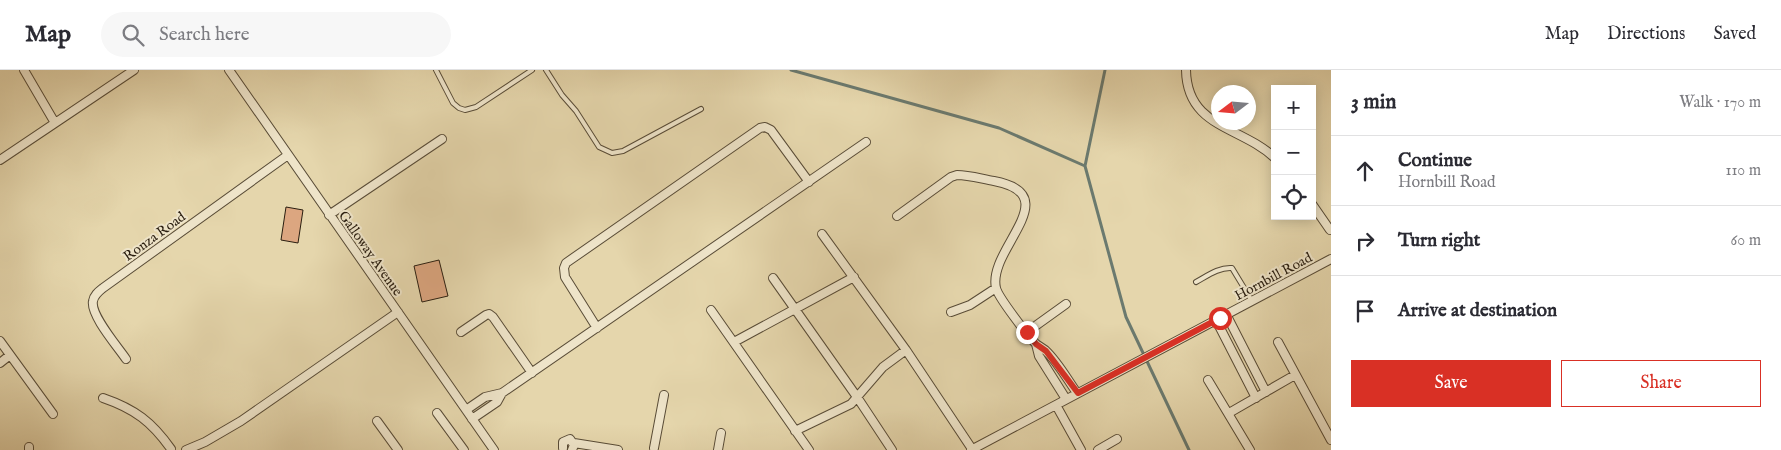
<!DOCTYPE html>
<meta charset="utf-8">
<style>
body{margin:0;font-family:"IM FELL English",serif;background:#f7f7f7;color:#2b2b33}
.controls{position:absolute;right:15px;top:15px;display:grid;overflow:hidden;border-radius:0px;box-shadow:0 2px 12px #0003}
.controls button{width:45px;height:45px;display:grid;place-items:center;padding:0;border:0;border-bottom:1px solid #e1e1e2;background:#fff;color:#2b2b33;font:25px sans-serif}
.compass{position:absolute;left:1211px;top:15px;width:45px;height:45px;border-radius:50%;background:#fff;box-shadow:0 2px 12px #0003;rotate:254deg}
.stop{position:absolute;width:15px;height:15px;margin:-11px;border:4px solid #d93025;border-radius:50%;background:#fff}
.stop.end{background:#d93025;border-color:#fff;box-shadow:0 1px 5px #0008}
.list{margin:0;padding:0;list-style:none}
h2{display:flex;justify-content:space-between;align-items:center;height:65px;margin:0;padding:0 20px;font-size:21px}
h2 small{font-size:16px;font-weight:400;color:#7c7c81}
.list li{display:grid;grid-template-columns:32px 1fr auto;gap:15px;align-items:center;box-sizing:border-box;height:70px;padding:0 20px;border-top:1px solid #e1e1e2}
.list b{display:block;font-size:19px;white-space:nowrap}
.list p{margin:0;font-size:16px;white-space:nowrap;color:#7c7c81}
.list em{font-size:16px;font-style:normal;color:#7c7c81}
.actions{display:flex;gap:10px;padding:15px 20px}
.actions a{flex:1;padding:11px 0;border:1px solid #d93025;border-radius:0px;text-align:center;font-size:18px;color:#d93025}
.actions .main{background:#d93025;color:#fff}
.icon{flex:none;width:28px;height:28px;fill:none;stroke:currentColor;stroke-width:2;stroke-linecap:round;stroke-linejoin:round}
.map{position:relative;flex:none;width:1331px;height:380px;overflow:hidden}
header{display:flex;align-items:center;gap:30px;box-sizing:border-box;height:70px;padding:0 25px;background:#fff;border-bottom:1px solid #e1e1e2}
header strong{font-size:24px}
nav{display:flex;gap:28px;margin-inline-start:auto;font-size:18px}
.search{width:350px;height:45px;background:#f7f7f7;display:flex;align-items:center;gap:12px;box-sizing:border-box;padding:0 18px;border-radius:28px;color:#7c7c81;font-size:19px}
main{display:flex}
aside{flex:1;background:#fff}
.map>svg:first-child{display:block}
</style>
<header>
<strong>Map</strong>
<div class="search"><svg class="icon" aria-label="search" viewBox="0 0 24 24"><circle cx="10" cy="10" r="6"/><path d="M15 15l6 6"/></svg>Search here</div>
<nav><a>Map</a><a>Directions</a><a>Saved</a></nav>
</header>
<main>
<div class="map">
<svg width="1331" height="380" viewBox="0 0 1331 380">
<rect width="100%" height="100%" fill="#e5d6ac"/>
<filter id="stains"><feTurbulence type="fractalNoise" baseFrequency=".004" numOctaves="4"/><feColorMatrix values="0 0 0 0 .2 0 0 0 0 .09 0 0 0 0 .02 0 0 0 .5 -.17"/></filter>
<radialGradient id="worn" r=".72"><stop offset=".6" stop-color="#630" stop-opacity="0"/><stop offset="1" stop-color="#630" stop-opacity=".3"/></radialGradient>
<g fill="none" stroke-linecap="round" stroke-linejoin="round">
<path stroke="#6b7a6f" stroke-width="3" d="M791 0 999 58 1085 96
M1105 0 1085 96 1126 247 1189 380"/>
</g>
<path fill="#dca680" stroke="#2a1e10" d="M286 137 303 140 298 173 281 170Z
M439 190 448 226 422 232 414 196Z"/>
<g fill="none" stroke-linecap="round" stroke-linejoin="round">
<defs>
<path id="lane" d="M436 0 453 33 459 38 465 40 476 37 532 0
M546 0 562 25 576 41 599 77 612 83 623 81 701 39
M1196 212C1207 206 1219 197 1232 198L1252 231"/>
<path id="street" d="M24 0 55 53
M229 0 494 380
M1186 0C1187 58 1241 56 1275 88
M0 90 134 0
M1312 134 1330 160
M329 145 442 69
M897 146 951 107 957 105C969 105 982 109 994 111 1068 125 987 179 996 218 998 227 1028 266 1036 274 1039 276 1042 278 1045 280 1058 292 1067 309 1077 323
M822 164 906 280 972 379
M773 208 857 327 892 380
M711 240 809 380
M951 242 970 235 996 218
M1226 244 1266 322
M1216 250 1256 328
M597 258 565 207 564 198 566 193 760 58 765 57 771 60 809 112
M461 262 486 245 489 244 493 247 532 303
M1027 262 1066 234
M0 271 53 344
M734 272 854 207
M1278 272 1331 370
M1036 274 1039 286 1066 329
M126 289C118 277 90 245 93 231 94 225 98 222 103 218L288 85
M0 293 10 285
M1208 310 1250 380
M103 328C135 339 152 352 171 379
M1056 335 1081 380
M466 340 485 327 502 323 866 72
M437 343 464 380
M1229 343 1295 305
M472 349 497 332 502 323
M377 351 398 380
M795 361 851 334 883 297 906 280
M574 373 618 380
M29 377V380
M563 378V372L570 369 574 375 572 380
M654 378 664 325
M186 380 205 372 241 351 398 242
M718 380 721 363
M971 380 1331 189
M1098 380 1117 369"/>
</defs>
<use href="#lane" stroke="#594c37" stroke-width="6"/>
<use href="#street" stroke="#594c37" stroke-width="10"/>
<use href="#lane" stroke="#eee4c9" stroke-width="4"/>
<use href="#street" stroke="#eee4c9" stroke-width="8"/>
</g>
<g fill="none" stroke-linecap="round" stroke-linejoin="round">
<path stroke="#d93025" stroke-width="6" d="M1027 262 1036 274 1046 281 1078 323 1220 248"/>
</g>
<g text-anchor="middle" stroke-width="4" stroke-linejoin="round" paint-order="stroke">
<g font-size="14" fill="#2a1e10" stroke="#eee4c9">
<text transform="translate(154 166) rotate(-36)" y="5">Ronza Road</text>
<text transform="translate(371 183) rotate(55)" y="5">Galloway Avenue</text>
<text transform="translate(1273 206) rotate(-28)" y="5">Hornbill Road</text>
</g>
</g>
<rect width="100%" height="100%" filter="url(#stains)"/>
<rect width="100%" height="100%" fill="url(#worn)"/>
</svg>
<div class="controls">
<button>+</button>
<button>−</button>
<button><svg class="icon" aria-label="locate" viewBox="0 0 24 24"><circle cx="12" cy="12" r="6"/><path d="M12 2v4M12 18v4M2 12h4M18 12h4"/></svg></button>
</div>
<svg class="compass" viewBox="-18 -18 36 36"><path d="M0-13l5 13h-10z" fill="#e53935"/><path d="M0 13l5-13h-10z" fill="#7c7c81"/></svg>
<div class="stop" style="left:1220px;top:248px"></div>
<div class="stop end" style="left:1027px;top:262px"></div>
</div>
<aside>
<h2>3 min<small>Walk · 170 m</small></h2>
<ul class="list">
<li><svg class="icon" aria-label="ahead" viewBox="0 0 24 24"><path d="M12 20V5M6 11l6-6 6 6"/></svg><div><b>Continue</b><p>Hornbill Road</p></div><em>110 m</em></li>
<li><svg class="icon" aria-label="right" viewBox="0 0 24 24"><path d="M7 20v-9h11M14 6l5 5-5 5"/></svg><div><b>Turn right</b></div><em>60 m</em></li>
<li><svg class="icon" aria-label="arrive" viewBox="0 0 24 24"><path d="M6 21V4h12l-3 4 3 4H6"/></svg><div><b>Arrive at destination</b></div></li>
</ul>
<div class="actions"><a class="main">Save</a><a>Share</a></div>
</aside>
</main>
